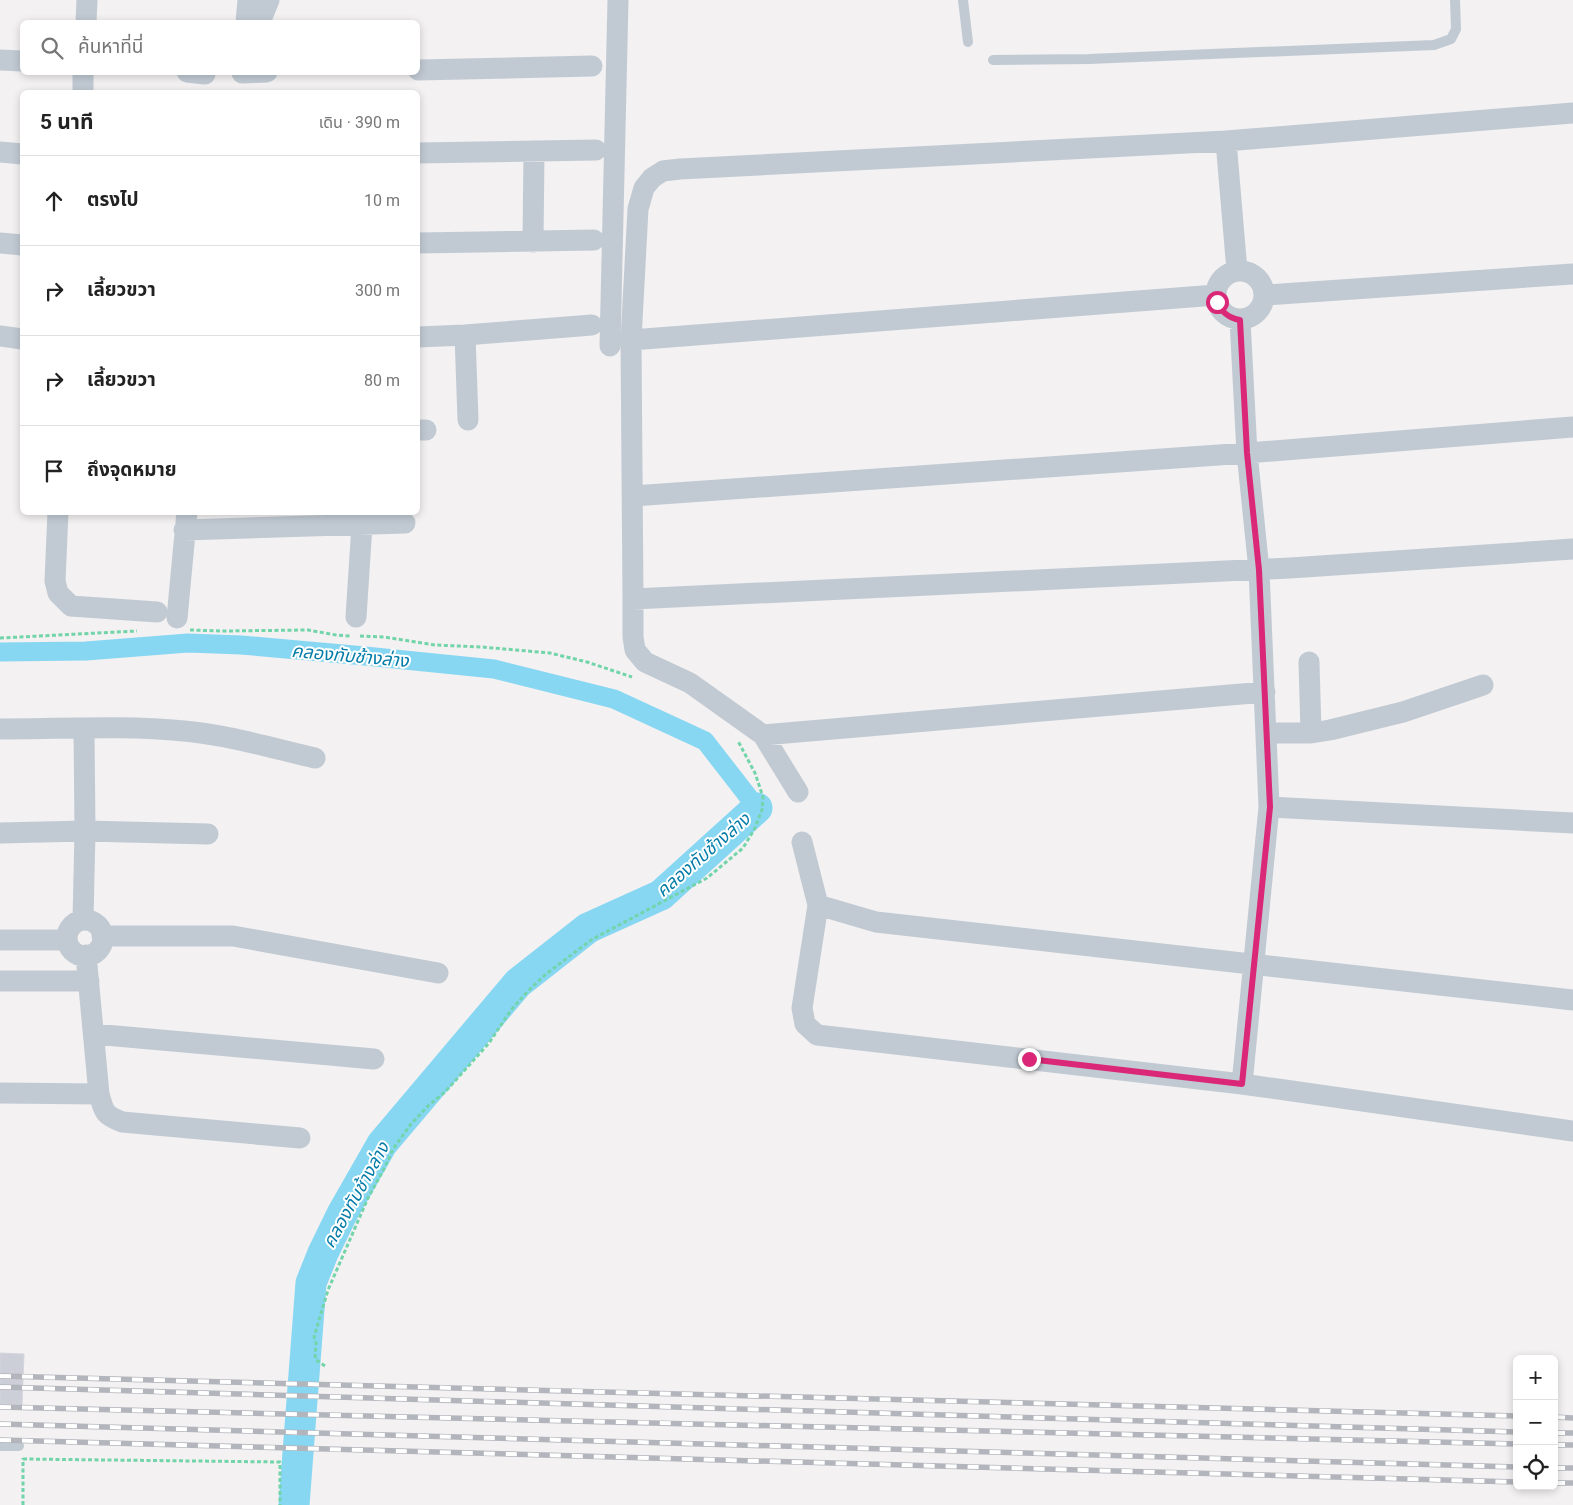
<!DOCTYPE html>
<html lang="th">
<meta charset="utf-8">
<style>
body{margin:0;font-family:Roboto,"Noto Sans Thai",sans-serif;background:#f6f6f6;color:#222}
.controls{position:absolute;right:15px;bottom:15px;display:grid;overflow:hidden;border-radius:8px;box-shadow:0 2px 8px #0003}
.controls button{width:45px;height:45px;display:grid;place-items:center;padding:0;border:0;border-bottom:1px solid #e0e0e0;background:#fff;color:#222;font:25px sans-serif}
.stop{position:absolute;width:15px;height:15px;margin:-11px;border:4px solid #db2777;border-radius:50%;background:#fff}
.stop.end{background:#db2777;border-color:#fff;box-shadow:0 1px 5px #0008}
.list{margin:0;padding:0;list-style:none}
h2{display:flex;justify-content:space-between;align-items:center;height:65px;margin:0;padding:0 20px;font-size:21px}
h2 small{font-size:16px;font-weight:400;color:#767676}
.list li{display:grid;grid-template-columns:32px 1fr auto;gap:15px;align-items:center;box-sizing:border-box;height:90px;padding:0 20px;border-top:1px solid #e0e0e0}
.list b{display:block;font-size:19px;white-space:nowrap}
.list em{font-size:16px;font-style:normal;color:#767676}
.icon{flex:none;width:28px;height:28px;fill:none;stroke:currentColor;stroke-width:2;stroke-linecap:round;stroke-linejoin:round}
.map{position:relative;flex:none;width:1573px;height:1505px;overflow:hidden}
.search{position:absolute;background:#fff;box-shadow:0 2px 8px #0003;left:20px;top:20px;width:400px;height:55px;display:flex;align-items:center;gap:12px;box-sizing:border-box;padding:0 18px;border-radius:8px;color:#767676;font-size:19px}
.panel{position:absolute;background:#fff;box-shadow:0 2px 8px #0003;left:20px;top:90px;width:400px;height:425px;border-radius:8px}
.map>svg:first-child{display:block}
</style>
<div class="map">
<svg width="1573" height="1505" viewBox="0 0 1573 1505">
<rect width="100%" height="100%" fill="#f3f1f1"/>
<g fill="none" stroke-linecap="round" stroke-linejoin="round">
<path stroke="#87d7f3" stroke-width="19" d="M0 652 86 651 188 643 241 645 365 656 494 669 614 699 705 741 757 808"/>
<path stroke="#87d7f3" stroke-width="31" d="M294 1505 311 1283 323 1253 342 1214 382 1144 518 983 588 928 661 895 757 808"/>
</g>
<path fill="#cccfd7" stroke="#d4d6dd" d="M0 1353 24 1354 22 1405 0 1404Z"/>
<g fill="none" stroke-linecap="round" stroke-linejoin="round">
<path stroke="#72d4a9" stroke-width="3" stroke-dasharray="4 2.5" stroke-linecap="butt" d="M190 630 223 631 308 630 336 635 351 636
M360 636 384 637 435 645 482 647 550 653 587 662 632 677
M0 638 137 631
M325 1366 315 1359 316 1343 314 1337 328 1290 368 1198 385 1167 393 1149 411 1124 429 1105 445 1092 489 1043 511 1010 527 992 546 974 591 940 707 878 743 848 754 830 762 810 763 797 755 773 738 741
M23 1459 280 1462V1505
M23 1505V1458"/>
<path stroke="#c1cad3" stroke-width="10" d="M963 0 968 42
M993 60 1089 59 1434 45 1451 39 1456 29 1455 0
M0 1446H19"/>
<path stroke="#c1cad3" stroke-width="21" d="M86 22 87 0
M246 22 248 0
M260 22 269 0
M0 60 22 61
M418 70 592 66
M83 72V92
M187 72 205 74
M242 73 267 72
M1226 141 1237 271
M0 152 22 154
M418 153 596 150
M533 242 534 151
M0 243 22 245
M418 243 594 240
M1216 295a24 24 0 1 1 48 0a24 24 0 1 1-48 0Z
M1265 295 1573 274
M1240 320 1247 453 1259 570 1269 807 1242 1084
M465 335 468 420
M0 336 22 339
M418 337 465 335 592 325
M631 340 1216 295
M610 346 618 0
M418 430H426
M633 496 1247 453 1573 427
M58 512 55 581 58 593 71 606 157 612
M184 530 405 523
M633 599 1290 568 1573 549
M356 617 362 525
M177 618 187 512
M1309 662 1311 733
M0 729C61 729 123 725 184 731 228 735 272 748 315 758
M1266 733H1311L1330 730 1403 712 1483 685
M763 735 1265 692
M798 792 763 735 690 683 645 662 635 650 633 637V599L631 340 638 209 644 188 652 178 663 171 680 169 1226 141 1573 113
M1269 807 1573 823
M0 833 85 831 208 834
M802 842 818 905 802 1008 805 1024 817 1035 1242 1084 1573 1131
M818 905 876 922 1573 1000
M83 920 85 831 84 729
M67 938a18 18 0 1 1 36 0a18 18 0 1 1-36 0Z
M102 936H233L438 973
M0 940H67
M86 955 99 1094C104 1112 104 1115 122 1122L300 1138
M0 981H89
M94 1034 374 1059
M0 1093 99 1094"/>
<defs>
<path id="rail" d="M0 1376 1517 1416
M0 1387 1517 1432
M0 1407 1517 1444
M1554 1417 1573 1418
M0 1424 1517 1467
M1554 1433H1573
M0 1440 1517 1482
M1554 1445H1573
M1554 1468H1573
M1554 1483H1573"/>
</defs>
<use href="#rail" stroke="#b2b5bc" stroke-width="5.5"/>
<use href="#rail" stroke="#fff" stroke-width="4" stroke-dasharray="11" stroke-linecap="butt"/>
</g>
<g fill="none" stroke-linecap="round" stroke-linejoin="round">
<path stroke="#db2777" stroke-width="6" d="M1029 1059 1242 1084 1270 807 1259 570 1247 453 1240 320C1229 318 1222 313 1217 302"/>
</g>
<g text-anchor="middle" stroke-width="4" stroke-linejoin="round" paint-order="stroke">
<g font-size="18" font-style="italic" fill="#037ca8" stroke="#fff">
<text transform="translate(350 656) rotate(5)" y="6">คลองทับช้างล่าง</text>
<text transform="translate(703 855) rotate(-41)" y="6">คลองทับช้างล่าง</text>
<text transform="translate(356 1195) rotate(-61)" y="6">คลองทับช้างล่าง</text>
</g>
</g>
</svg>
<div class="controls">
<button>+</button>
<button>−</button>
<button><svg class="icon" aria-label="locate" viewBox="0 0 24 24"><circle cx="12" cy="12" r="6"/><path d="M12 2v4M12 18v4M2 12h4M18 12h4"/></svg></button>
</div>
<div class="stop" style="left:1217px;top:302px"></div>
<div class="stop end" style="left:1029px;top:1059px"></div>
<div class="search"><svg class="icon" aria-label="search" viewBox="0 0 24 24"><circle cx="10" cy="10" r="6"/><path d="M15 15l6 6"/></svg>ค้นหาที่นี่</div>
<section class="panel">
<h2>5 นาที<small>เดิน · 390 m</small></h2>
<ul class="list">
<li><svg class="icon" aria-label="ahead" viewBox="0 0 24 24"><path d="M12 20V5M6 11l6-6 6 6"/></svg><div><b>ตรงไป</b></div><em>10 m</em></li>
<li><svg class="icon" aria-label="right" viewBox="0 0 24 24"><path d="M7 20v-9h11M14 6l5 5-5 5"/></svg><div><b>เลี้ยวขวา</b></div><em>300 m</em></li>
<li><svg class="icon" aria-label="right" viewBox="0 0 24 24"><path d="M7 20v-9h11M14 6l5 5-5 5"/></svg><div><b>เลี้ยวขวา</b></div><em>80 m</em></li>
<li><svg class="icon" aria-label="arrive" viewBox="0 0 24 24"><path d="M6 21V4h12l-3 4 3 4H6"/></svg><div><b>ถึงจุดหมาย</b></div></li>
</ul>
</section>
</div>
